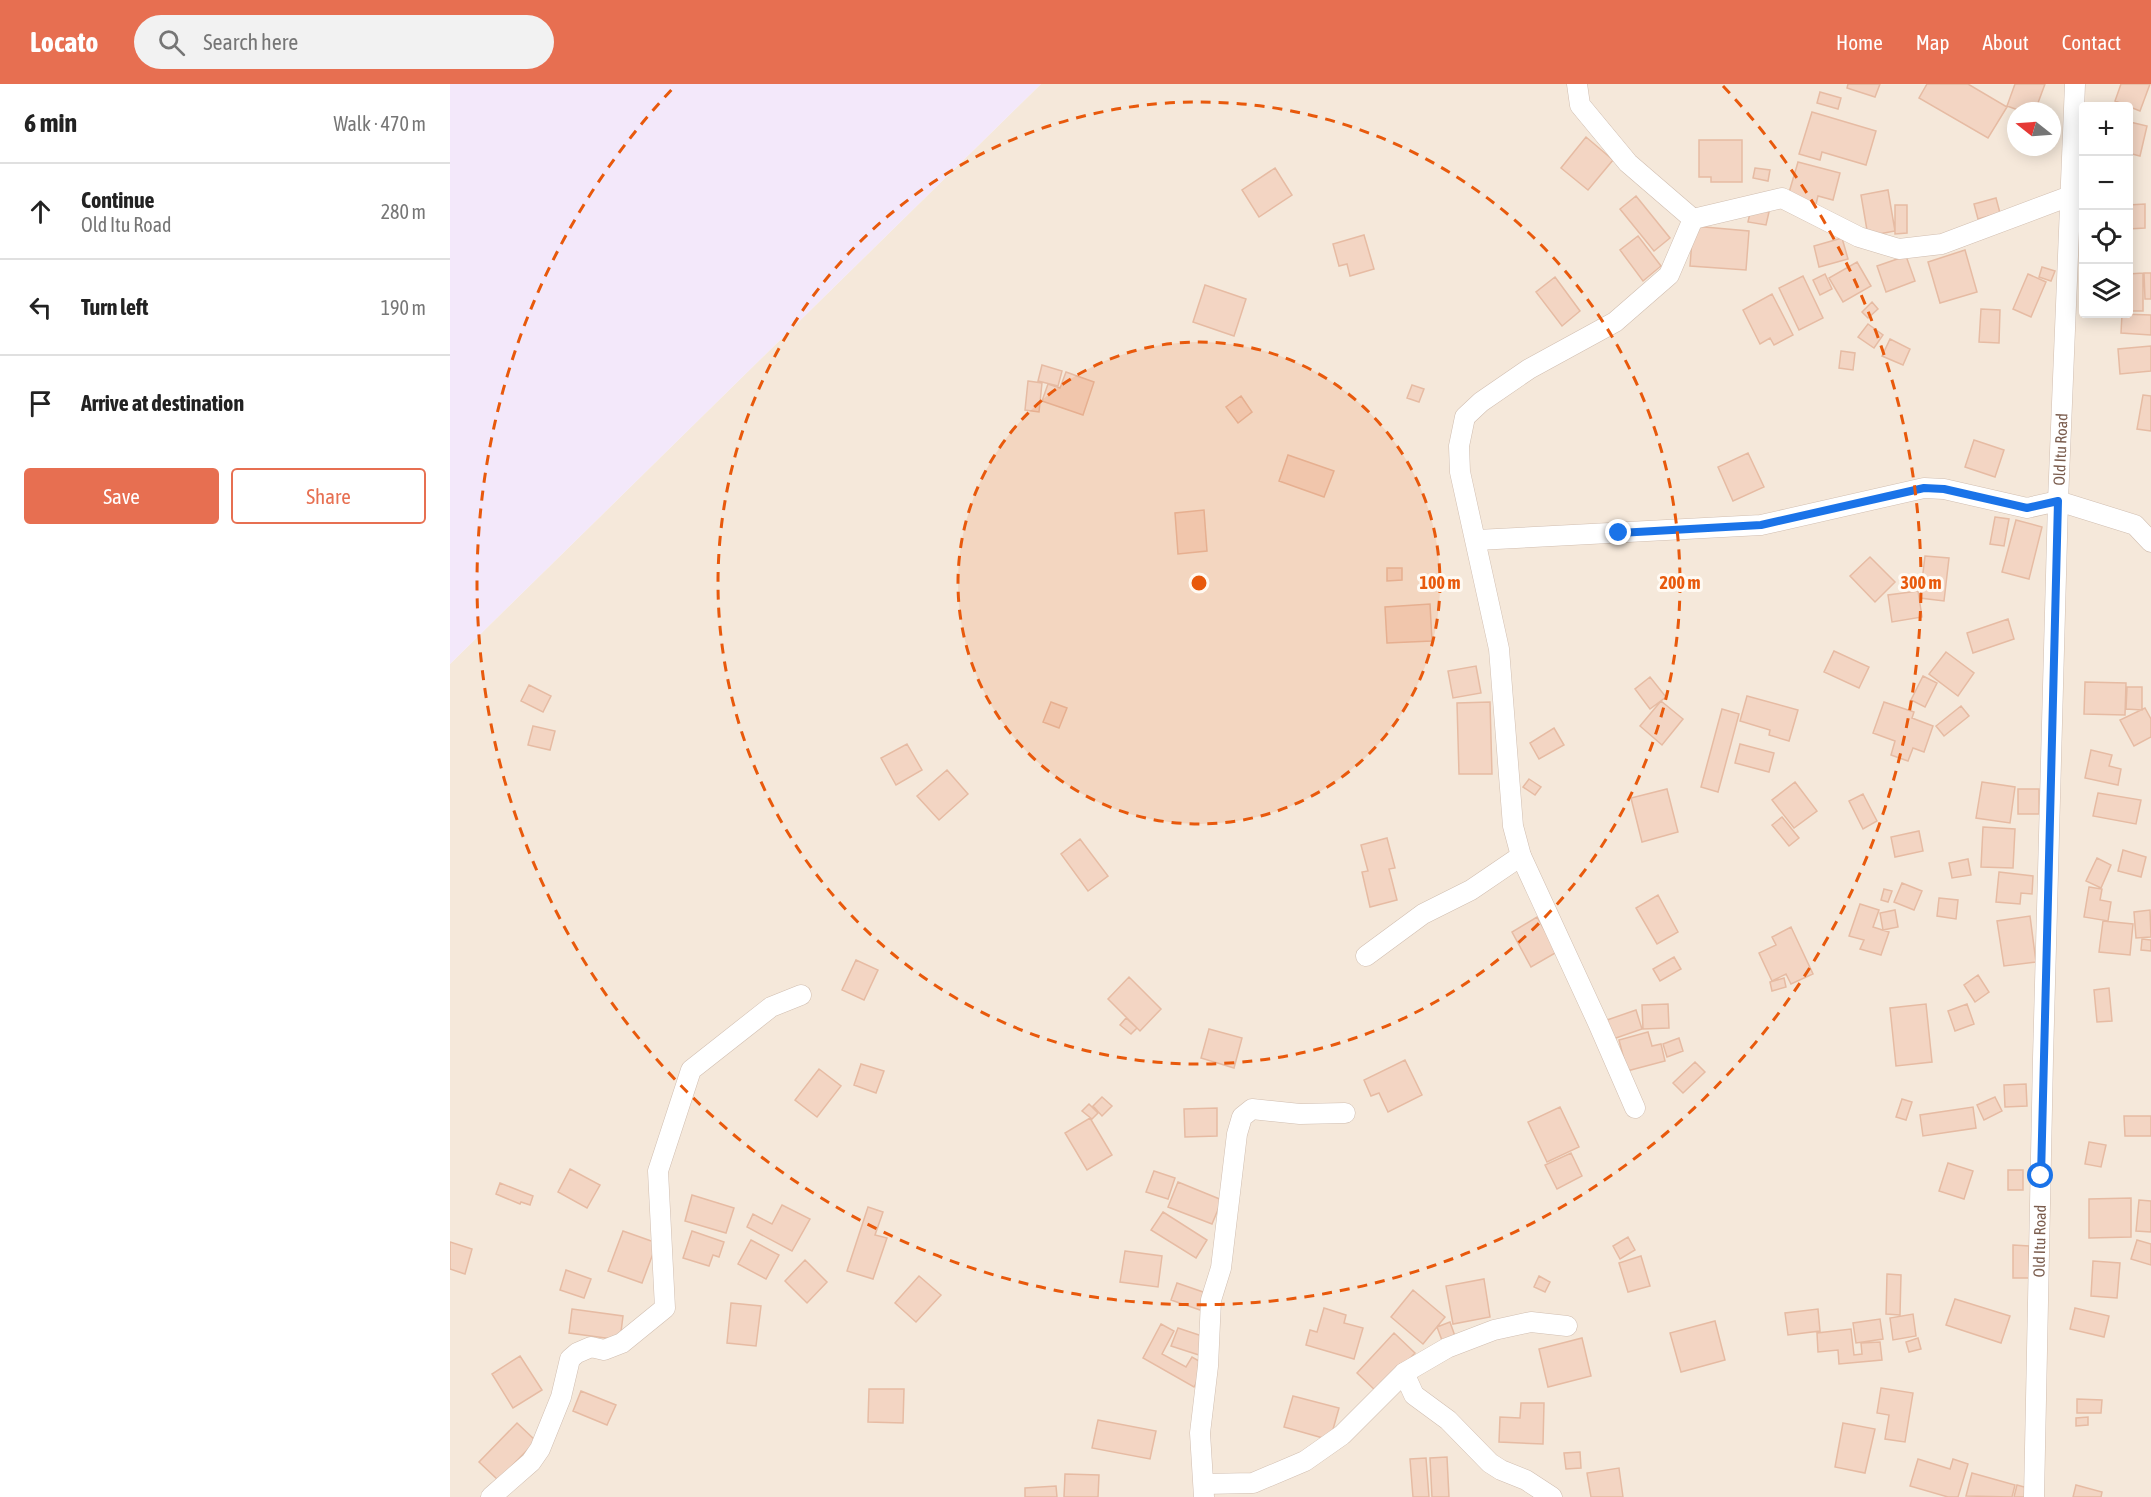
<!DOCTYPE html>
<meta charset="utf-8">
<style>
body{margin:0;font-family:"Asap Condensed",sans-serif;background:#f2f2f2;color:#222}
.controls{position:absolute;right:18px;top:18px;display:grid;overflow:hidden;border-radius:6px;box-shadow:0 3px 15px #0003}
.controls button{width:54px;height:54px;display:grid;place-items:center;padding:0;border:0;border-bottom:2px solid #e0e0e0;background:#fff;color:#222;font:30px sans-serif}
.compass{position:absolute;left:1557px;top:18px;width:54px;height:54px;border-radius:50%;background:#fff;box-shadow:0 3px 15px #0003;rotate:287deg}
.stop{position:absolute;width:18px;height:18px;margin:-14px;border:4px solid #1a73e8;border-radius:50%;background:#fff}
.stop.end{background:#1a73e8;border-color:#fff;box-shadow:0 2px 6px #0008}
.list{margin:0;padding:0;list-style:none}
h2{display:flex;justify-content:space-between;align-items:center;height:78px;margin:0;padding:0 24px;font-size:26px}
h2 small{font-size:20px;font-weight:400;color:#767676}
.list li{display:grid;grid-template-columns:39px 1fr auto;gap:18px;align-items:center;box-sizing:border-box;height:96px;padding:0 24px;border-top:2px solid #e0e0e0}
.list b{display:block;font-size:22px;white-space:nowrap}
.list p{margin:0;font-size:20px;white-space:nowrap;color:#767676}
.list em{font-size:20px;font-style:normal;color:#767676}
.actions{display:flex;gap:12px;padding:18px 24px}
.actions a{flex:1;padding:14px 0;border:2px solid #e76f51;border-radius:6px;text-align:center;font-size:21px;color:#e76f51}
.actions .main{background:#e76f51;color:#fff}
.icon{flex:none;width:33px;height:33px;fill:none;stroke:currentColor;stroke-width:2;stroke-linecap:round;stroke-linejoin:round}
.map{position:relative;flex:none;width:1701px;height:1413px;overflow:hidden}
header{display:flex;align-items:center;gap:36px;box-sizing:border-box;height:84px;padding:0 30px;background:#e76f51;color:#fff}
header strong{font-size:28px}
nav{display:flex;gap:33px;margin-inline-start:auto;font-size:21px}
.search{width:420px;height:54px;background:#f2f2f2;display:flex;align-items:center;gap:15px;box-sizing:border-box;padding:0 21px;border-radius:33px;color:#767676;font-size:22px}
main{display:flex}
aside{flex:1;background:#fff}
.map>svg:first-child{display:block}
</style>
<header>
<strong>Locato</strong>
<div class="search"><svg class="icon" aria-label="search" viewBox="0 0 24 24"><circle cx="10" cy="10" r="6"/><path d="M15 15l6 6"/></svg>Search here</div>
<nav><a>Home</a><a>Map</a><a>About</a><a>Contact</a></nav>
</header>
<main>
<aside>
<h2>6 min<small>Walk · 470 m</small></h2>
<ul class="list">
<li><svg class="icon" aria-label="ahead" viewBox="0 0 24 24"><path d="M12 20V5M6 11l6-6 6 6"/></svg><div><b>Continue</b><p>Old Itu Road</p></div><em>280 m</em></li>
<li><svg class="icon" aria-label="left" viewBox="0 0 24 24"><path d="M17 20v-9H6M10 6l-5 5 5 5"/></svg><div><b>Turn left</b></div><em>190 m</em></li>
<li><svg class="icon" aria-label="arrive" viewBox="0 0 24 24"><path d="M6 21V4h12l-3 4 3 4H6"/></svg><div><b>Arrive at destination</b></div></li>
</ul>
<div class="actions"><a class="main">Save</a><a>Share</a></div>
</aside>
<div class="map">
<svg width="1701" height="1413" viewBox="0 0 1701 1413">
<rect width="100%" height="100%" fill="#fdf6ec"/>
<path fill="#f5e8da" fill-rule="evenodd" d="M591 0H1701V1413H0V580ZM1634 22H1678V230H1634ZM1566 27H1602V63H1566Z"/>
<path fill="#f3e8fa" d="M0 0H591L0 580Z"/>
<path fill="#f3d5c3" stroke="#e6bba3" stroke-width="1.5" d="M1398 0H1430L1425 13 1397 4Z
M1477 0H1518L1557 23 1538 54 1469 14Z
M1565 0H1595L1585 27H1571L1557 22Z
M1671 0H1700L1690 27 1665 17Z
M1370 8 1391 14 1388 25 1367 19Z
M1362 28 1426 47 1416 81 1372 68 1370 76 1349 70Z
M1680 38 1697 42 1690 72 1678 69Z
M1136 53 1163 76 1138 106 1111 84Z
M1249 56H1292V98H1261V93H1249Z
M1348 78 1390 89 1383 116 1368 112 1366 120 1338 112Z
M825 84 842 111 809 133 792 106Z
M1305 84 1320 86 1318 97 1303 94Z
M1438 106 1445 147 1418 152 1411 111Z
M1186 112 1220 154 1204 167 1170 125Z
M1546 114 1550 129 1528 135 1524 120Z
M1695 120V144L1678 145V121Z
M1445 121H1457V149L1445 150Z
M1301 124 1319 128 1316 141 1298 138Z
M1243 142 1299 147 1296 186 1240 182Z
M914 151 924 185 900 192 897 180 889 182 883 160Z
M1188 152 1211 182 1193 197 1170 166Z
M1392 154 1398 175 1369 183 1364 162Z
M1515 166 1527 208 1490 219 1478 178Z
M1456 172 1465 197 1436 208 1427 182Z
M1407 178 1421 202 1393 218 1379 194Z
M1592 183 1605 187 1601 197 1589 193Z
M1693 189V227H1678V190Z
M1694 189H1701V215H1695Z
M1375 190 1382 205 1370 211 1363 196Z
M1578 190 1596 198 1581 233 1563 225Z
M1353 192 1373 234 1349 246 1329 204Z
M1105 193 1130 227 1112 242 1086 208Z
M755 201 796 215 784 252 743 238Z
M1322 210 1343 251 1324 261 1320 254 1310 260 1293 226Z
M1422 218 1428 225 1418 234 1412 228Z
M1531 225 1550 226 1549 259 1529 258Z
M1672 230 1701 231V251L1671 249Z
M1418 240 1433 251 1424 264 1408 253Z
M1440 255 1460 265 1453 281 1432 272Z
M1701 262V287L1670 290 1668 265Z
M1391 267 1405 269 1403 286 1389 284Z
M592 281 612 287 608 302 588 297Z
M616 288 644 298 633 331 592 317 598 300 610 304Z
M578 297 592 299 589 328 575 326Z
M962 301 974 305 969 318 957 314Z
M1693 311 1701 312V347L1687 345Z
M791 312 802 328 788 339 776 323Z
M1524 356 1554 366 1545 393 1515 383Z
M1298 369 1314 403 1283 417 1268 383Z
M838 371 884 387 874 413 829 397Z
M754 426 757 467 728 470 725 429Z
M1545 433 1559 435 1554 462 1540 460Z
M1566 436 1592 443 1579 495 1552 488Z
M1475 472 1499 474 1494 517 1470 514Z
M1420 473 1445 498 1425 518 1400 492Z
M937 484H952V496L937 497Z
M1468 507 1472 533 1442 538 1438 511Z
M980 520 982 557 937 559 935 523Z
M1558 535 1564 555 1523 569 1517 549Z
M1384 567 1419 583 1409 604 1374 588Z
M1496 568 1524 589 1508 612 1479 590Z
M1026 582 1031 609 1003 614 998 587Z
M1473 592 1487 599 1475 623 1461 616Z
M1200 593 1216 613 1200 625 1185 605Z
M1635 598 1676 599 1675 631 1634 630Z
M79 601 101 612 93 628 71 617Z
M1677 603H1692V626L1676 625Z
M1297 612 1348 626 1339 657 1319 651 1320 646 1290 637Z
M1211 617 1233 635 1212 661 1190 642Z
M601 618 617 624 609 644 593 638Z
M1040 618 1042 690H1009L1007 619Z
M1434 618 1464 628 1462 634 1483 642 1474 668 1463 664 1458 677 1441 671 1445 657 1423 649Z
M1511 622 1519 632 1494 652 1486 642Z
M1695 624 1701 635V653L1684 662 1670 636Z
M1272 625 1289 630 1268 708 1251 703Z
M83 642 105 647 100 666 78 661Z
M1104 644 1114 661 1089 675 1080 659Z
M457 660 472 686 446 701 431 674Z
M1290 660 1324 669 1319 688 1285 679Z
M1641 666 1662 671 1659 682 1671 685 1668 701 1635 694Z
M497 686 518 710 489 736 467 712Z
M1079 695 1091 703 1085 711 1073 703Z
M1345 698 1367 727 1344 744 1322 716Z
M1532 698 1565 703 1560 739 1526 734Z
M1217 705 1228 748 1192 758 1181 714Z
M1568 705H1589V730H1568Z
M1648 709 1691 716 1686 740 1643 732Z
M1413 710 1427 737 1413 745 1399 717Z
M1332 733 1349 754 1339 762 1322 741Z
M1533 743 1565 745 1563 784 1531 783Z
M1469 747 1473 767 1445 773 1441 753Z
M937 754 945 784 939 785 947 816 920 823 912 788 918 787 911 761Z
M630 755 658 792 638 807 611 770Z
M1673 766 1696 773 1691 793 1668 787Z
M1647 774 1661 781 1651 804 1636 797Z
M1518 775 1521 791 1502 794 1499 779Z
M1549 788 1583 792 1582 810 1571 809 1570 820 1546 818Z
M1452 799 1472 807 1464 826 1444 818Z
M1639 803 1652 805 1650 816 1661 818 1658 837 1634 833Z
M1434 805 1442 807 1438 818 1431 816Z
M1208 811 1228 848 1207 860 1186 824Z
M1489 814 1508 816 1506 835 1487 832Z
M1410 820 1429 826 1423 843 1439 848 1431 871 1410 865 1414 856 1399 852Z
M1445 826 1448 843 1433 846 1430 829Z
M1700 826 1701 853 1686 854 1684 828Z
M1580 832 1586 878 1554 882 1547 837Z
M1087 833 1107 868 1081 883 1062 848Z
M1653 837 1683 840 1680 871 1649 868Z
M1341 843 1363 890 1341 900 1336 890 1322 897 1309 869 1326 861 1322 853Z
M1692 855 1701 856V867L1691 866Z
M1224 873 1231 885 1210 897 1203 885Z
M406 876 428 886 414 916 392 906Z
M1528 891 1539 908 1525 918 1514 901Z
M679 893 711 925 690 947 658 915Z
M1334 894 1336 903 1322 907 1320 898Z
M1659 904 1662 937 1647 938 1644 906Z
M1218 920 1219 944 1193 945 1192 921Z
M1476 920 1482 978 1446 982 1440 924Z
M1517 920 1524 940 1505 947 1498 927Z
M1186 926 1192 945 1163 955 1157 936Z
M676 934 687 944 681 950 670 941Z
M759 945 792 954 784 984 751 974Z
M1198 948 1202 962 1211 960 1215 977 1177 987 1169 956Z
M1229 954 1233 967 1217 973 1213 960Z
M955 976 972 1011 938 1028 929 1009 921 1012 914 996Z
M1245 978 1255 988 1233 1009 1223 999Z
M411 980 434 987 426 1009 404 1001Z
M369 985 391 1002 367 1033 345 1016Z
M1576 1000 1577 1022 1555 1023 1554 1001Z
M652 1013 662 1022 652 1032 643 1022Z
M1545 1013 1552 1027 1534 1036 1527 1021Z
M1452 1015 1462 1018 1456 1036 1446 1033Z
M639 1020 648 1029 642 1035 632 1027Z
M1110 1023 1129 1063 1097 1078 1078 1038Z
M1523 1023 1526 1044 1473 1052 1470 1031Z
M767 1024V1052L735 1053 734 1025Z
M1674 1032H1701V1052H1675Z
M640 1034 662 1071 637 1086 615 1049Z
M1639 1058 1656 1061 1651 1083 1635 1080Z
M1121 1069 1132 1092 1107 1105 1095 1081Z
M1498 1079 1523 1087 1514 1115 1489 1107Z
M120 1085 150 1101 137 1124 108 1108Z
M1558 1086H1573V1106H1558Z
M704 1087 725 1094 718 1115 696 1108Z
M728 1098 772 1116 762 1140 718 1123Z
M50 1099 83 1112 80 1121 71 1118 70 1120 46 1110Z
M242 1111 284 1124 276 1149 235 1137Z
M1681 1114V1153L1639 1154V1115Z
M1689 1116 1701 1117V1148L1686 1147Z
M332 1121 360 1135 342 1167 297 1143 303 1130 322 1140Z
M418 1123 433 1128 425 1151 437 1154 423 1195 397 1187Z
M713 1128 757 1156 746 1174 701 1146Z
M173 1147 207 1159 192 1199 158 1187Z
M242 1147 274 1158 269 1173 263 1171 259 1182 233 1174Z
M1178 1153 1185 1166 1170 1175 1163 1162Z
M301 1156 329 1171 316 1195 288 1180Z
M1687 1156 1701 1160V1181L1681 1175Z
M0 1158 22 1165 15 1190 0 1185Z
M1563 1161 1579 1162V1194H1563Z
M675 1167 712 1172 708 1203 670 1198Z
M1191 1172 1200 1202 1178 1208 1169 1179Z
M355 1176 377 1198 357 1219 335 1197Z
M1643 1177 1670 1179 1667 1214 1641 1212Z
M116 1186 141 1195 134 1214 110 1206Z
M1437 1190 1451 1191 1450 1231 1436 1230Z
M469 1192 491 1211 466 1238 445 1219Z
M1089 1192 1100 1198 1095 1208 1084 1203Z
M1034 1195 1040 1233 1003 1240 996 1202Z
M727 1199 759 1210 753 1227 721 1216Z
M963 1206 995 1233 973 1260 941 1233Z
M1505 1215 1560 1232 1551 1259 1496 1241Z
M281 1219 311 1222 306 1262 277 1259Z
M874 1224 896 1231 894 1239 913 1244 904 1275 856 1261 860 1246 867 1248Z
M1625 1224 1659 1232 1654 1253 1620 1245Z
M122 1225 173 1232 170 1256 119 1249Z
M1368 1225 1370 1247 1338 1251 1335 1229Z
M1463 1230 1466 1252 1443 1256 1440 1234Z
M1430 1235 1433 1255 1406 1259 1403 1239Z
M1265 1237 1275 1276 1231 1288 1220 1249Z
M1000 1238 1006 1255 993 1259 987 1243Z
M711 1240 724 1247 712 1270 736 1283 742 1273 756 1281 744 1303 693 1274Z
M728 1244 758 1254 752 1272 721 1262Z
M1401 1245 1404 1271 1412 1270 1411 1259 1430 1258 1432 1276 1389 1280 1388 1266 1368 1268 1367 1249Z
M944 1249 965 1269 928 1309 907 1289Z
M1132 1254 1141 1292 1098 1303 1089 1265Z
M1468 1254 1471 1265 1459 1268 1456 1258Z
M70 1272 92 1306 63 1324 42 1290Z
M1431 1304 1463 1309 1455 1358 1435 1355 1439 1331 1427 1329Z
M419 1305H454L453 1339 418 1338Z
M131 1307 166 1321 157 1341 123 1327Z
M843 1312 889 1324 880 1356 834 1343Z
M1627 1315 1652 1316 1651 1329H1627Z
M1071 1319H1094L1093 1360 1049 1358 1050 1333 1070 1334Z
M1638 1333V1341L1626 1342V1334Z
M648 1336 706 1347 700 1375 642 1364Z
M67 1339 86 1357 48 1396 29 1378Z
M1393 1339 1425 1345 1415 1389 1385 1383Z
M1130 1368 1131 1384 1116 1385 1114 1369Z
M997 1373 999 1413H982L980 1374Z
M976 1374 979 1413H963L960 1375Z
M1468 1375 1500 1385 1503 1375 1518 1380 1508 1413H1498L1460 1402Z
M1169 1384 1173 1413H1141L1137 1389Z
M1522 1389 1565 1401 1562 1413 1516 1412Z
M615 1390 649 1391 648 1413H614Z
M1567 1401 1578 1404 1576 1413H1564Z
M1626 1401 1652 1408 1651 1413H1623Z
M606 1402 607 1413H575V1404Z"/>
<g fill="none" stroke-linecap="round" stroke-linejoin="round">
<defs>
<g id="minor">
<path d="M1127 0 1130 21 1178 79 1243 135"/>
<path d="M1243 135 1332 114 1409 153 1449 165 1492 160 1620 112"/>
<path d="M1027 456 1311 441 1474 404 1494 405 1577 424 1608 417 1685 441 1701 458"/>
<path d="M916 872 973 830 1021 806 1071 772"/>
<path d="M1185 1024 1148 939 1071 772 1063 742 1049 565 1010 388 1009 362 1015 333 1031 318 1079 285 1165 238 1219 191 1243 135"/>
<path d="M954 1289 964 1311 998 1336 1040 1379 1051 1386 1076 1396 1102 1413"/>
<path d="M754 1400 803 1399 855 1377 892 1351 954 1289 997 1264 1044 1246 1081 1238 1117 1242"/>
<path d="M41 1413 81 1378 90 1365 111 1313 120 1275 127 1269 141 1263 154 1266 172 1259 215 1224 208 1087 241 986 321 923 351 911"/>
<path d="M754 1413 750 1349 758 1282 761 1216 771 1184 787 1050 792 1033 802 1025 850 1030 895 1029"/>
<path id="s1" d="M1584 1413 1593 974 1608 417 1625 0"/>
</g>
</defs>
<use href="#minor" stroke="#d1beb0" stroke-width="21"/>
<use href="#minor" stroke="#fff" stroke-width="20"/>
</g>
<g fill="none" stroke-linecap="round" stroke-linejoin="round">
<path stroke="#1a73e8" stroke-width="8" d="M1169 449 1311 441 1474 404 1494 405 1577 424 1608 417 1591 1092"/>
</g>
<circle cx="749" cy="499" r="241" fill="#e8590c" fill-opacity=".12"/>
<g fill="none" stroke="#e8590c" stroke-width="3" stroke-dasharray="10 8">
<circle cx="749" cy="499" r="241"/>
<circle cx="749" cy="499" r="481"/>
<path d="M1273 2A722 722 0 1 1 225 2"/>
</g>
<g text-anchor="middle" stroke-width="6" stroke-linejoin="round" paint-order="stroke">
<g font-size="16" fill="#7a5c4d" stroke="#fffaf3">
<text dy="6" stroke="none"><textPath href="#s1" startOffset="1048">Old Itu Road</textPath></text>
<text dy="6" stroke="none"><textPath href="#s1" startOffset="256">Old Itu Road</textPath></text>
</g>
</g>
<circle cx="749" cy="499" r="9" fill="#e8590c" stroke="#fffaf3" stroke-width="3"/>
<g font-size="18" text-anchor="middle" font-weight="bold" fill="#e8590c" stroke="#fffaf3" stroke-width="6" stroke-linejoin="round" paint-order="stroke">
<text x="990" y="505">100 m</text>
<text x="1230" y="505">200 m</text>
<text x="1471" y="505">300 m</text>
</g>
</svg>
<div class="controls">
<button>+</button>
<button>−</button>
<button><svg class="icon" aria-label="locate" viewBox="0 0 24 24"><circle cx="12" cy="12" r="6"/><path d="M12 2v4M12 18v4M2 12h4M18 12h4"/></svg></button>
<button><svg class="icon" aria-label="layers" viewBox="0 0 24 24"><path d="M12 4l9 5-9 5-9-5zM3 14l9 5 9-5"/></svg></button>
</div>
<svg class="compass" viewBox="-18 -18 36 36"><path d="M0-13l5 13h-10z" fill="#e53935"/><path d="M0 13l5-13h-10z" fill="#767676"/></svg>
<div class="stop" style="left:1591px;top:1092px"></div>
<div class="stop end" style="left:1169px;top:449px"></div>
</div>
</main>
